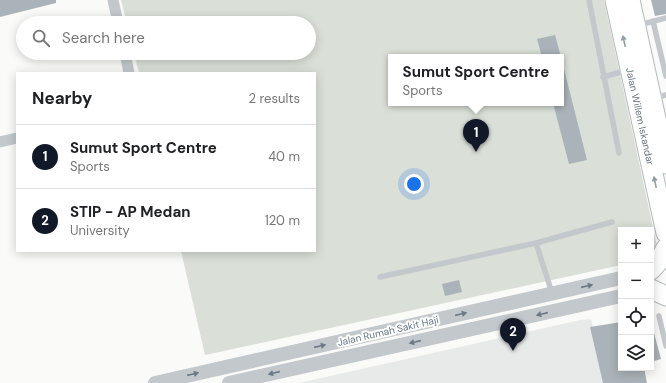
<!DOCTYPE html>
<html lang="en">
<head>
<meta charset="utf-8">
<style>
  :root { --surface:#fff; --page:#f6f6f6; --text:#202124; --muted:#757577; --line:#e0e0e0; --accent:#111827 }
  body { margin:0; font-family:"DM Sans",sans-serif; background:var(--page); color:var(--text) }
  .controls { position:absolute; right:12px; bottom:12px; display:grid; overflow:hidden; border-radius:0px; box-shadow:0 2px 10px #0003 }
  .controls button { width:36px; height:36px; display:grid; place-items:center; padding:0; border:0; border-bottom:1px solid var(--line); background:var(--surface); color:var(--text); font:20px sans-serif }
  .you { position:absolute; left:414px; top:184px; width:14px; height:14px; margin:-10px; border:3px solid #fff; border-radius:50%; background:#1a73e8; box-shadow:0 0 0 6px #1a73e833 }
  .badge { display:grid; place-items:center; width:26px; height:26px; border-radius:50%; background:var(--accent); color:#fff; font-size:13px; font-weight:700 }
  .pin { position:absolute; translate:-50% -33px; filter:drop-shadow(0 1px 2px #0008) }
  .pin::after { content:''; position:absolute; top:21px; width:14px; height:12px; background:inherit; clip-path:polygon(0 0,100% 0,50% 100%) }
  .popup { position:absolute; left:388px; top:54px; width:176px; height:52px; box-sizing:border-box; display:grid; place-content:center; border-radius:0px; background:var(--surface); filter:drop-shadow(0 1px 3px #0005); font-size:13px; white-space:nowrap; color:var(--muted) }
  .popup b { font-size:15px; color:var(--text) }
  .popup::after { content:''; position:absolute; left:50%; top:100%; margin-left:-8px; border:8px solid transparent; border-top-color:var(--surface) }
  .list { margin:0; padding:0; list-style:none }
  h2 { display:flex; justify-content:space-between; align-items:center; height:52px; margin:0; padding:0 16px; font-size:17px }
  h2 small { font-size:13px; font-weight:400; color:var(--muted) }
  .list li { display:grid; grid-template-columns:26px 1fr auto; gap:12px; align-items:center; box-sizing:border-box; height:64px; padding:0 16px; border-top:1px solid var(--line) }
  .list b { display:block; font-size:15px; white-space:nowrap }
  .list p { margin:0; font-size:13px; white-space:nowrap; color:var(--muted) }
  .list em { font-size:13px; font-style:normal; color:var(--muted) }
  .icon { flex:none; width:22px; height:22px; fill:none; stroke:currentColor; stroke-width:2; stroke-linecap:round; stroke-linejoin:round }
  .map { position:relative; flex:none; width:666px; height:383px; overflow:hidden }
  .search { position:absolute; background:var(--surface); box-shadow:0 2px 10px #0003; left:16px; top:16px; width:300px; height:44px; display:flex; align-items:center; gap:10px; box-sizing:border-box; padding:0 14px; border-radius:22px; color:var(--muted); font-size:15px }
  .panel { position:absolute; background:var(--surface); box-shadow:0 2px 10px #0003; left:16px; top:72px; width:300px; height:180px; border-radius:0px }
  .map>svg:first-child { display:block }
</style>
</head>
<body>
<div class="map">
<svg width="666" height="383" viewBox="0 0 666 383">
  <rect width="100%" height="100%" fill="#fafaf8"/>
  <path fill="#e8e9e9" d="M591 319 606 383H299L580 320Z"/>
  <path fill="#dadfd7" fill-rule="evenodd" d="M121 0H604L657 246 651 259V230H621V265L205 355 181 251H315V73H139L134 53H309V23H127ZM391 57H561V103H391Z"/>
  <path fill="#aab3b9" d="M0 0H56V3L0 17Z
    M651 0H666V14L655 16Z
    M555 35 561 57H542L537 39Z
    M564 69 587 160 569 164 553 103H561V70Z
    M459 280 462 292 445 296 442 284Z
    M621 322V368H644L647 383H603L590 327Z
    M651 333H654L661 359 651 362Z"/>
  <g fill="none" stroke-linecap="round" stroke-linejoin="round">
    <defs>
      <g id="trunk">
        <path id="s1" d="M615 0 666 233"/>
        <path d="M630 0 666 164"/>
        <path d="M651 270 659 261 666 248"/>
        <path d="M651 289 666 296"/>
      </g>
    </defs>
    <use href="#trunk" stroke="#b4b9bd" stroke-width="21"/>
    <path stroke="#c3c8cc" stroke-width="5.5" d="M589 0 619 153
      M653 21 666 76
      M639 25 666 18
      M603 77 628 70
      M655 98 666 95
      M536 243 552 293
      M380 277 536 243 612 222
      M659 316 666 346"/>
    <path stroke="#c3c8cc" stroke-width="11" d="M113 0 118 23
      M125 53 129 73
      M0 142 17 138"/>
    <path stroke="#c3c8cc" stroke-width="14" d="M155 383 621 278
      M229 383 621 296"/>
    <use href="#trunk" stroke="#fff" stroke-width="19"/>
  </g>
  <defs><path id="oneway-solid" d="M-6-.8H1V-3.2L6.5 0L1 3.2V.8H-6Z"/></defs>
  <g fill="#939fa8">
    <use href="#oneway-solid" transform="translate(624 41) rotate(-102)"/>
    <use href="#oneway-solid" transform="translate(655 182) rotate(-102)"/>
  </g>
  <g fill="#6a7a87">
    <use href="#oneway-solid" transform="translate(587 286) rotate(-13)"/>
    <use href="#oneway-solid" transform="translate(461 314) rotate(-13)"/>
    <use href="#oneway-solid" transform="translate(542 314) rotate(167)"/>
    <use href="#oneway-solid" transform="translate(415 342) rotate(167)"/>
    <use href="#oneway-solid" transform="translate(320 346) rotate(-13)"/>
    <use href="#oneway-solid" transform="translate(274 373) rotate(167)"/>
    <use href="#oneway-solid" transform="translate(193 374) rotate(-13)"/>
  </g>
  <g text-anchor="middle" dominant-baseline="central" stroke-width="4" stroke-linejoin="round" paint-order="stroke">
    <g font-size="10" fill="#657683" stroke="#fff">
      <text stroke="none"><textPath href="#s1" startOffset="119">Jalan Willem Iskandar</textPath></text>
      <text transform="translate(388 331) rotate(-13)">Jalan Rumah Sakit Haji</text>
    </g>
  </g>
</svg>
<div class="controls">
<button>+</button>
<button>−</button>
<button><svg class="icon" aria-label="locate" viewBox="0 0 24 24"><circle cx="12" cy="12" r="6"/><path d="M12 2v4M12 18v4M2 12h4M18 12h4"/></svg></button>
<button><svg class="icon" aria-label="layers" viewBox="0 0 24 24"><path d="M12 4l9 5-9 5-9-5zM3 14l9 5 9-5"/></svg></button>
</div>
<div class="you"></div>
<div class="pin badge" style="left:476px;top:152px">1</div>
<div class="popup"><b>Sumut Sport Centre</b>Sports</div>
<div class="pin badge" style="left:513px;top:351px">2</div>
<div class="search"><svg class="icon" aria-label="search" viewBox="0 0 24 24"><circle cx="10" cy="10" r="6"/><path d="M15 15l6 6"/></svg>Search here</div>
<section class="panel">
<h2>Nearby<small>2 results</small></h2>
<ul class="list">
<li><span class="badge">1</span><div><b>Sumut Sport Centre</b><p>Sports</p></div><em>40 m</em></li>
<li><span class="badge">2</span><div><b>STIP - AP Medan</b><p>University</p></div><em>120 m</em></li>
</ul>
</section>
</div>
</body>
</html>
